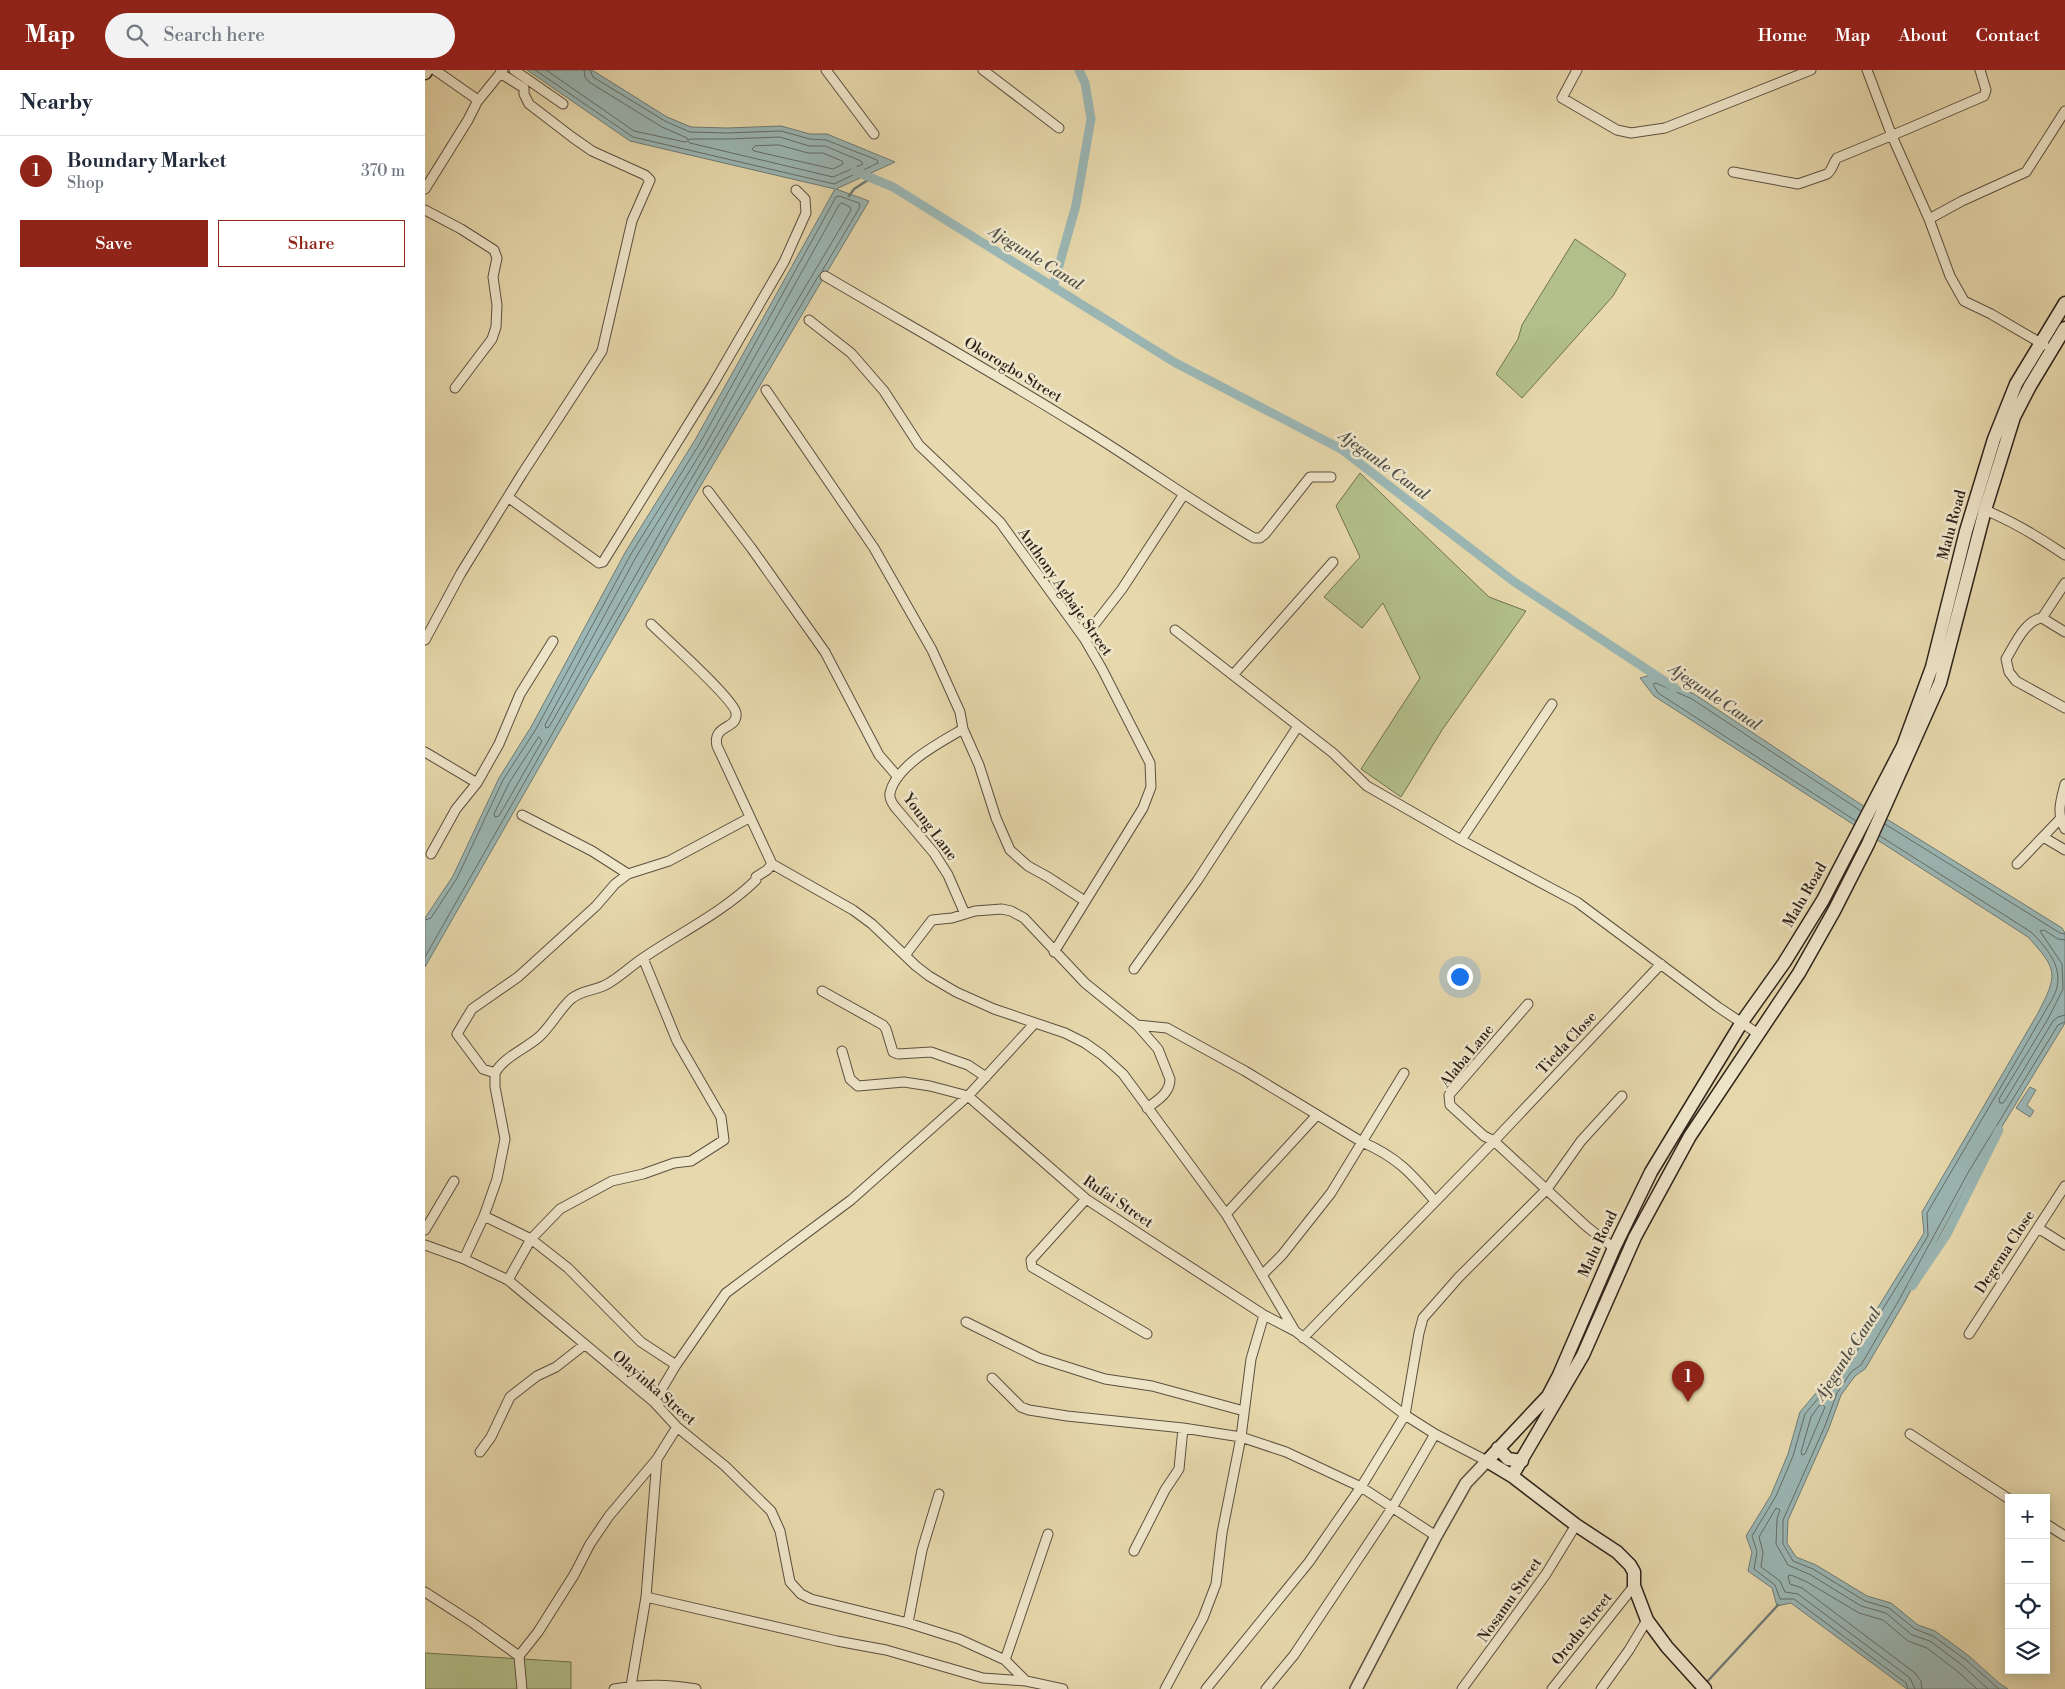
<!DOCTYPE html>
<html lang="en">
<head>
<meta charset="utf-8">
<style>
  :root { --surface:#fff; --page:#f2f2f3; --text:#1f2937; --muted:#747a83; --line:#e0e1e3; --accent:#8f2418 }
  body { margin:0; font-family:"Libre Bodoni",serif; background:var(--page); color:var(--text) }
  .controls { position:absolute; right:15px; bottom:15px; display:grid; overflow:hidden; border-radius:0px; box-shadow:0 2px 12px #0003 }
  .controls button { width:45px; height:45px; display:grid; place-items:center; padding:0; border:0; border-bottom:1px solid var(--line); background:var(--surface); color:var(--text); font:25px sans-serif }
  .you { position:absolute; left:1034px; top:906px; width:18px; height:18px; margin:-12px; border:4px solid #fff; border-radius:50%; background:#1a73e8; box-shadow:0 0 0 8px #1a73e833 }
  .badge { display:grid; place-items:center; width:32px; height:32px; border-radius:50%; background:var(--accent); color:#fff; font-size:16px; font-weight:700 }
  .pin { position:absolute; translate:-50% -41px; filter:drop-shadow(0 1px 2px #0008) }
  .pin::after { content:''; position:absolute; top:26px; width:18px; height:15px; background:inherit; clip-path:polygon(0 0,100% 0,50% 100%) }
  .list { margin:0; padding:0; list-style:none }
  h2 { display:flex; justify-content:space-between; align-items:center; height:65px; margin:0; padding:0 20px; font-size:21px }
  h2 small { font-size:16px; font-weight:400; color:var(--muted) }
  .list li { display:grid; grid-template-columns:32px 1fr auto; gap:15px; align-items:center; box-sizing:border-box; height:70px; padding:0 20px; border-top:1px solid var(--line) }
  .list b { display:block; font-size:19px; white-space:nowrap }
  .list p { margin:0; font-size:16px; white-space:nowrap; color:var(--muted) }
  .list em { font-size:16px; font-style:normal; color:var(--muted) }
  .actions { display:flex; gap:10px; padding:15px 20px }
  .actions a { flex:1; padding:11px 0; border:1px solid var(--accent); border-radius:0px; text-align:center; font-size:18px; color:var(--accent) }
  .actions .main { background:var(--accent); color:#fff }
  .icon { flex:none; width:28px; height:28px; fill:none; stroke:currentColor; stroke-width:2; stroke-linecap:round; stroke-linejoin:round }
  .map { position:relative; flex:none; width:1640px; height:1619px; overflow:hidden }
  header { display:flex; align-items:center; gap:30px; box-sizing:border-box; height:70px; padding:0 25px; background:var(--accent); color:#fff }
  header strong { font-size:24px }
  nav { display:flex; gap:28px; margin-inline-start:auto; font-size:18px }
  .search { width:350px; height:45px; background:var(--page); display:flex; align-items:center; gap:12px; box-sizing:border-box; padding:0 18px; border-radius:28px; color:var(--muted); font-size:19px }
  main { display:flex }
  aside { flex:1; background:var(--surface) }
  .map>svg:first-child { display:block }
</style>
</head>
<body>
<header>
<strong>Map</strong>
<div class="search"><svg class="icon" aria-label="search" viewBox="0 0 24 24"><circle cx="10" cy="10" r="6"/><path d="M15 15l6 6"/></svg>Search here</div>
<nav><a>Home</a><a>Map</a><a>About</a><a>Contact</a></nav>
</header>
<main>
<aside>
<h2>Nearby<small></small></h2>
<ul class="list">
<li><span class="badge">1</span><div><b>Boundary Market</b><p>Shop</p></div><em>370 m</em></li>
</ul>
<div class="actions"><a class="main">Save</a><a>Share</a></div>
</aside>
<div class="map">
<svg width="1640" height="1619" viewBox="0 0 1640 1619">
  <rect width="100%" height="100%" fill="#e7d9ad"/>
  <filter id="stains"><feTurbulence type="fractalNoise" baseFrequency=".004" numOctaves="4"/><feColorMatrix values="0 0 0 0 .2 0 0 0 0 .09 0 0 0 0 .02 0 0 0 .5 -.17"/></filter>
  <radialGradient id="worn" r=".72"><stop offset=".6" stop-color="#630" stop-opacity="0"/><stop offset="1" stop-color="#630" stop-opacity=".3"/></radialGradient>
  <path fill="#b3c08b" stroke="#707253" d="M1150 169 1201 204 1188 226 1097 328 1071 304 1093 269 1097 255Z
    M935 403 1064 527 1101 541 1017 660 976 727 936 699 995 608 958 533 937 558 899 527 935 487 911 436Z
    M0 1583 146 1592V1619H0Z"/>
  <path fill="#9bb7b5" stroke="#6f7c77" d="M102 0H167L242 47 266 57 302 58 356 56 385 64H402L470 92 411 119 444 131 259 444 0 897V848L28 806 74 708 106 657 201 481 270 370 410 119 205 71Z
    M1226 605 1269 624 1440 737 1465 751 1637 858 1640 863V953L1548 1104 1479 1233 1440 1299 1430 1306 1416 1325 1404 1358 1363 1450 1362 1473 1371 1487 1391 1495 1442 1526 1466 1533 1493 1555 1510 1561 1544 1586 1574 1613 1583 1619H1482L1366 1533 1352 1536 1347 1518 1323 1501 1327 1482 1321 1466 1346 1425 1363 1384 1375 1342 1391 1323 1410 1307 1499 1163 1497 1142 1613 943C1633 904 1633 900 1603 867L1229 626 1215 608Z
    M1605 1017 1611 1020 1602 1035 1609 1041 1605 1047 1591 1038Z"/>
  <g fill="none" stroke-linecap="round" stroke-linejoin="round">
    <path stroke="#646d68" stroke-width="1" d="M110 0 208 67 409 114 453 93 452 90 401 70 385 69 356 61 302 63 265 62 240 51 168 7 165 0
      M121 0 209 61 260 72 263 71 265 73 408 107 438 94 436 91 400 76H384L355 67 302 69H266L263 70 262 68 237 57 164 12 160 7 159 0
      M354 75 383 83H398L417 91 418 94 408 99 329 81 327 79 330 76Z
      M417 133 425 137 426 140 249 438 124 657 121 658 120 655 211 487 280 376 414 135Z
      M114 667 117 671 74 746 70 747 69 744 84 713Z
      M1431 751 1233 623 1228 614 1231 613 1267 629 1436 741
      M1460 754 1635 863 1640 864
      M1455 766 1606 862C1621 877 1637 895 1632 917 1630 927 1622 937 1618 945L1502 1143 1503 1166 1414 1310 1395 1326 1380 1344 1368 1386 1351 1426 1327 1466 1332 1482 1329 1499 1350 1515 1355 1529H1369L1481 1613 1483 1619
      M0 850 6 848 32 808 78 710 111 659 206 484 275 373 411 127 414 126 434 133 435 137 397 201
      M1640 870 1633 869 1619 860 1615 861 1637 894 1638 919 1623 949 1574 1029 1575 1033H1578L1581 1029 1628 951 1633 947 1640 945
      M0 887 254 441 394 205
      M1395 1335H1398L1400 1337 1380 1384 1377 1385 1376 1382 1386 1347Z
      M1490 1619 1485 1608 1373 1524 1360 1522 1355 1511 1336 1497 1338 1482 1334 1467 1351 1438 1355 1440 1352 1449 1351 1474 1363 1495 1386 1505 1436 1536 1461 1543 1487 1565 1505 1571 1537 1595 1563 1619
      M1497 1619 1496 1611 1490 1603 1377 1518 1365 1514 1363 1506 1366 1505 1382 1512 1434 1543 1458 1550 1483 1571 1502 1578 1532 1601 1552 1619
      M1574 1619 1541 1590 1508 1566 1490 1559 1464 1538 1440 1531 1388 1499 1368 1491 1358 1474V1450L1400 1356 1412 1323 1426 1302 1436 1295 1474 1230 1544 1101 1633 955 1640 952"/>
    <path stroke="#6f7c77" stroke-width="2.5" d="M424 126 429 119 446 108
      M1280 1614 1353 1535"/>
    <path stroke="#9bb7b5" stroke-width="9" d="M430 101 468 117 749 292 916 379 1088 511 1250 618
      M628 217 651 135 666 49 660 13 654 0
      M1487 1216 1522 1164 1574 1060"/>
    <defs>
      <path id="minor" d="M89 0 138 34
        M401 0 449 64
        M558 0 634 58
        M1152 0 1137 28 1192 60 1206 63 1240 58 1386 0
        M1442 0 1467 66 1504 149 1525 206 1539 231 1566 244 1619 275
        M52 32 78 0
        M1308 102 1373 114 1402 104C1407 101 1408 93 1412 88L1480 60 1559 26 1561 20 1555 0
        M0 119 43 50 52 32 50 28 10 0
        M0 140 36 159 69 180 72 188 68 207 72 235 71 257 67 269 30 318
        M1504 149 1537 131 1601 102 1640 41
        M400 206C485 256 571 304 654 356 713 392 769 433 829 468H835L840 464 885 407H906
        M384 250 426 283 459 321 494 375 575 452 659 568 677 599 725 693 726 717 718 738 629 882
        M341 320 449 478 507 580 535 642 538 659 554 695 571 748 585 780 603 796 623 807 660 831
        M283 421 327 479 400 582 454 685 473 707
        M84 428 174 493 178 492 287 316 359 192 381 143 380 129 371 120
        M1560 440C1589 452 1614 467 1640 485
        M1640 513 1617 548 1640 562
        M1617 548C1600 550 1589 576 1581 589L1584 602 1591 611 1640 638
        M226 554C240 568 309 629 311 643 313 660 287 654 292 676L347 794 428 840 447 854 491 896 504 906 531 922 569 939 640 963 660 973 677 985 698 1004 801 1144 870 1261
        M750 560 908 683 942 716 1036 770 1152 832 1293 937 1332 963
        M659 568 697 519 759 424
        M0 570 36 503 97 404 177 281 207 151 225 110 220 105 167 81 147 67 104 34 99 24V18L75 3
        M808 605 908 492
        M538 659C516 672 471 695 465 723 464 728 467 733 470 737L509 783 523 805 540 844
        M0 682 52 713
        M1640 714C1636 730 1631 743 1640 759
        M97 745 167 781 203 804 244 791 324 748
        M1618 767 1640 780
        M1036 770 1127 634
        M6 784 31 739 52 713 74 674 95 624 128 571
        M1592 794 1635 749
        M481 884 507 850 527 848 550 841 577 839 586 841 599 848 660 913 712 955 733 979 745 1009C745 1023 733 1030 722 1038
        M709 899 772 811 873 656
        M397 921 458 955 461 959 468 982 473 984 506 982 543 995 561 1007
        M1103 934 1024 1025 1025 1035 1059 1066 1069 1071 1161 1156 1189 1178
        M712 955 742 958 820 1001 937 1072C972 1087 986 1103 1010 1131
        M417 981 425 1009 433 1016 479 1012 505 1016 543 1026 661 1129 839 1245 870 1261 980 1345 1010 1364 1062 1391
        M70 1003C79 987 100 979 114 967 126 956 134 940 146 929 158 919 172 921 184 913 196 906 206 896 218 888 256 862 297 843 331 810V807L342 800 347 794
        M661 1129 606 1190 607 1197 722 1264
        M801 1144 892 1045
        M59 1146 106 1169 143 1198 216 1272 251 1295
        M1613 1158 1640 1175
        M0 1160 29 1111
        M0 1175 39 1189 83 1210 229 1332 252 1357 300 1396 346 1441 355 1461 365 1512 376 1524 386 1529 483 1553 534 1569 580 1590 601 1611 638 1619
        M39 1189 59 1146 72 1109 80 1069 70 1017V1003L58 999 32 964 47 939 93 907 171 836 190 814 203 804
        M837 1205 857 1185 906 1123 979 1003
        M83 1210 106 1169 135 1139 187 1111 218 1104 249 1093 266 1091 299 1070 296 1047 252 971 218 888
        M541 1252 614 1288 680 1309 727 1316 819 1341
        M1544 1264 1640 1116
        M878 1268 1069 1071 1236 894
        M567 1308 596 1337 604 1340 642 1346 758 1358 816 1367 861 1382 936 1417 1011 1466
        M229 1332 251 1295 301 1223 426 1130 543 1026 610 953
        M1485 1364 1584 1429
        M55 1382 66 1367 85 1327 112 1306 131 1297 159 1275
        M1621 1454 1640 1466
        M709 1481 740 1420 754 1399 758 1358
        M0 1522 48 1553 94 1586
        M221 1527 412 1571 461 1580 558 1608 601 1611
        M483 1553 497 1480 514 1424
        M580 1590 623 1464
        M206 1616 221 1527 232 1389 252 1357
        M97 1619 94 1586 113 1562 149 1505 165 1474 184 1446 232 1389
        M189 1619C217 1614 244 1614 271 1619
        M740 1619 778 1548 791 1514 797 1463 816 1367 826 1289 839 1245
        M781 1619 884 1492 936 1417 980 1345 994 1263 998 1248 1034 1207 1122 1119 1156 1071 1197 1026
        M841 1619 869 1585 967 1438 1010 1364
        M1037 1619 1121 1504 1151 1455
        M1127 1619 1209 1516
        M1176 1619 1204 1580 1222 1550"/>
      <path id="tertiary" d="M931 1619 1011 1466 1041 1413 1062 1391"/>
      <path id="secondary" d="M0 3 2 0
        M1073 1378 1083 1389 1097 1391
        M1087 1406 1158 1285 1210 1167 1265 1066 1374 903 1409 841 1443 774 1515 613 1560 440 1589 347 1605 316 1640 258
        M1280 1619 1242 1577 1222 1550 1209 1516V1502L1205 1495 1192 1482 1151 1455 1087 1406 1062 1391 1123 1326 1134 1305 1189 1178 1226 1102 1317 952 1359 893 1398 830 1478 676 1507 597 1541 461 1569 369 1591 314 1640 233"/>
    </defs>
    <use href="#minor" stroke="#5c5040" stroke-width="11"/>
    <use href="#tertiary" stroke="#5c5040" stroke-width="14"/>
    <use href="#secondary" stroke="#2e231b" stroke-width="15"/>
    <use href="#minor" stroke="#efe6ca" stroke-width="9"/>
    <use href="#tertiary" stroke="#efe6ca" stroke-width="11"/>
    <use href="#secondary" stroke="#efe6ca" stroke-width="12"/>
  </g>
  <g text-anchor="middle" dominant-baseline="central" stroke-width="5" stroke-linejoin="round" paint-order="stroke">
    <g font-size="15" fill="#2e231b" stroke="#efe6ca">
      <text transform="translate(588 300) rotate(31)">Okorogbo Street</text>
      <text transform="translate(1527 455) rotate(-75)">Malu Road</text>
      <text transform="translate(640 522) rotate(55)">Anthony Agbaje Street</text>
      <text transform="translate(505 757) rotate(53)">Young Lane</text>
      <text transform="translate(1380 825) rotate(-60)">Malu Road</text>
      <text transform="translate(1142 973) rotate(-47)">Tieda Close</text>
      <text transform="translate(1042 986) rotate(-51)">Alaba Lane</text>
      <text transform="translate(693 1132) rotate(34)">Rufai Street</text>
      <text transform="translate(1173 1174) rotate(-65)">Malu Road</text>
      <text transform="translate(1580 1182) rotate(-57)">Degema Close</text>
      <text transform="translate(229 1318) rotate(41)">Olayinka Street</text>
      <text transform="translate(1085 1530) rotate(-55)">Nosamu Street</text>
      <text transform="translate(1157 1559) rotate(-52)">Orodu Street</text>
    </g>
    <g font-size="16" font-style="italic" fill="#4f4f49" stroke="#efe6ca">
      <text transform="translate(611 188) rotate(32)">Ajegunle Canal</text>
      <text transform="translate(959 395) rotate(36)">Ajegunle Canal</text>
      <text transform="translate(1290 627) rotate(34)">Ajegunle Canal</text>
      <text transform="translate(1423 1284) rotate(-57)">Ajegunle Canal</text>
    </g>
  </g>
  <rect width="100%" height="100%" filter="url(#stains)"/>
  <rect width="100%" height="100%" fill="url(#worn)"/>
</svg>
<div class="controls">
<button>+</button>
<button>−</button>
<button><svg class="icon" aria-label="locate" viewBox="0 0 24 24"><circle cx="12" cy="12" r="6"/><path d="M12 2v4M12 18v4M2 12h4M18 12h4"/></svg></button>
<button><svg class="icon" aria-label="layers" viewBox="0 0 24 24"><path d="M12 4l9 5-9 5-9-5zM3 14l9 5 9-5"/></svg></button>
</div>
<div class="you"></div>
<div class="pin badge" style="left:1263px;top:1332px">1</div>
</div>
</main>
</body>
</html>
